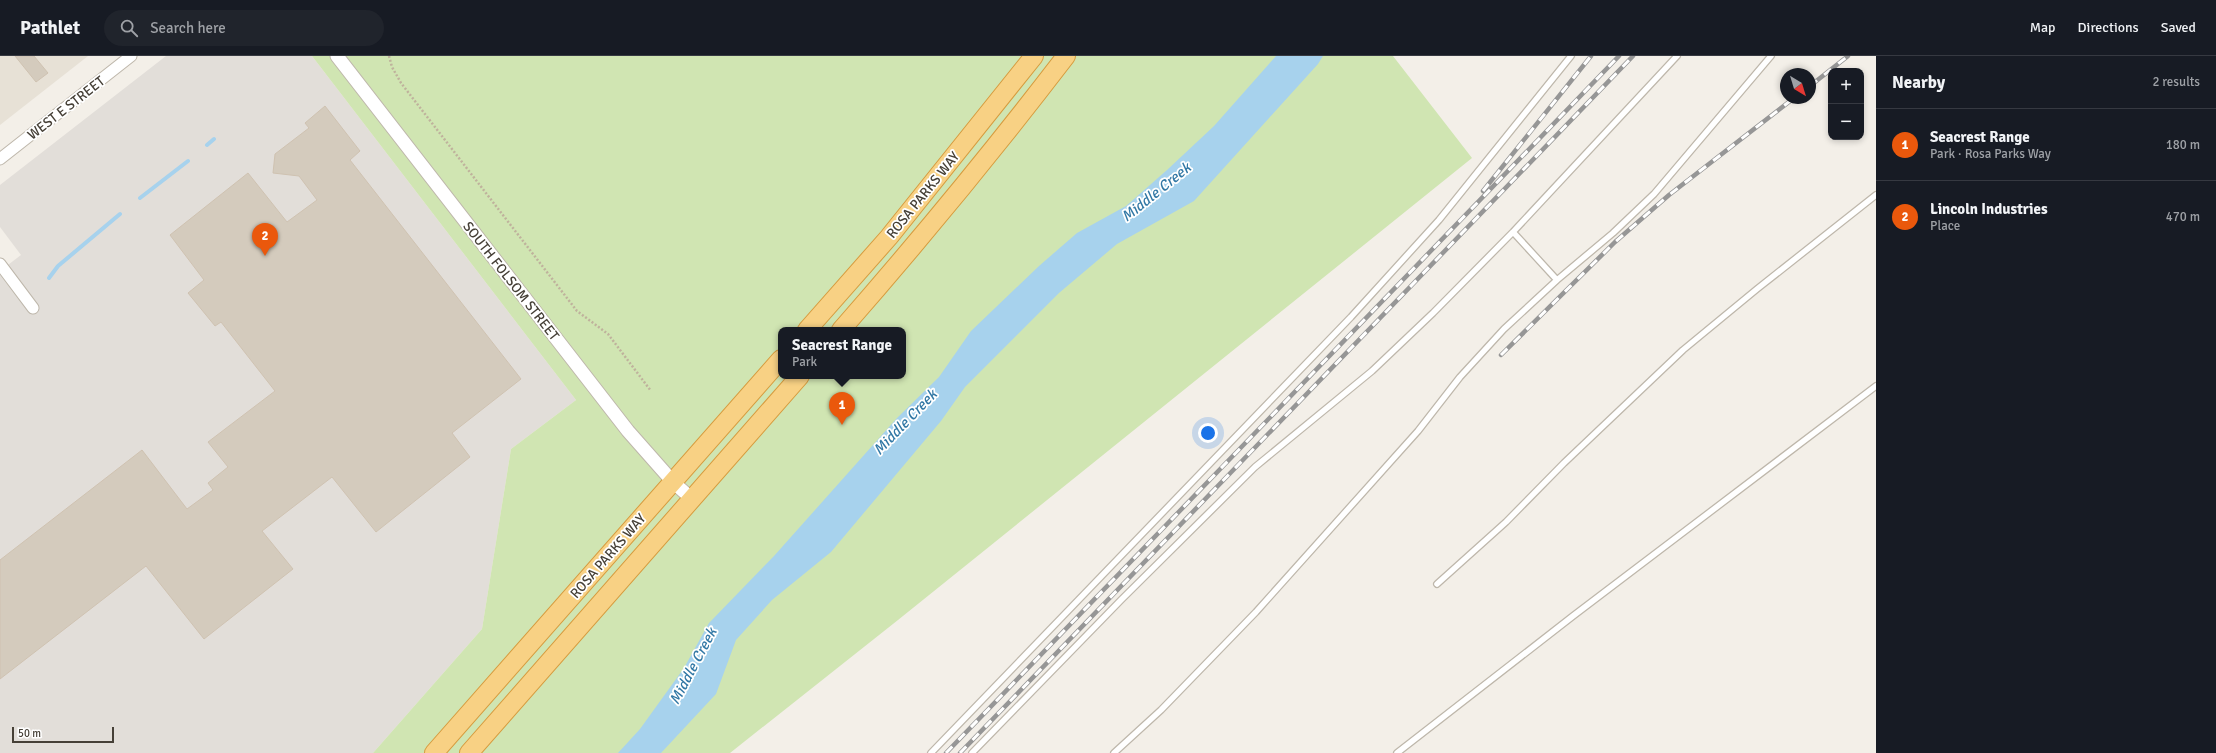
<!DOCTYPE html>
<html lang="en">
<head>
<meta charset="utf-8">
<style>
  :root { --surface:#171b24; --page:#20242c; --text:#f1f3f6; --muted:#9ea1a6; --line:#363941; --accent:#ea580c }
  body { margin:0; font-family:Signika,sans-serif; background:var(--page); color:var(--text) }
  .controls { position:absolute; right:12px; top:12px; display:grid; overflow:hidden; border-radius:8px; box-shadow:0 2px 6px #0003 }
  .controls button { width:36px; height:36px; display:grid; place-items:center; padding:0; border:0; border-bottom:1px solid var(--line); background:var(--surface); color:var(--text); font:20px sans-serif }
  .compass { position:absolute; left:1780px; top:12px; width:36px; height:36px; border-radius:50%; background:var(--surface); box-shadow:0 2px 6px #0003; rotate:142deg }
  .scale { position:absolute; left:12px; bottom:10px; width:102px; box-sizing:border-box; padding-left:4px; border:2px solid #464037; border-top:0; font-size:11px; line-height:14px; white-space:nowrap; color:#464037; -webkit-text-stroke:3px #fff; paint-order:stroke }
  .you { position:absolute; left:1208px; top:377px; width:14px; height:14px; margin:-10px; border:3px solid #fff; border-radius:50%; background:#1a73e8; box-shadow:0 0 0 6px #1a73e833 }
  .badge { display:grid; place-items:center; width:26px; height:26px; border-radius:50%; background:var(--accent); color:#fff; font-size:13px; font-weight:700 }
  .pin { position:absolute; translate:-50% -33px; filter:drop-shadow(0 1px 2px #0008) }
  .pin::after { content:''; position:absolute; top:21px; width:14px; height:12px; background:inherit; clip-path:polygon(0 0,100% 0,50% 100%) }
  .popup { position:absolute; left:778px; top:271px; width:128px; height:52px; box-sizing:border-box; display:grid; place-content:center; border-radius:8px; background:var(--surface); filter:drop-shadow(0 1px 3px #0005); font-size:13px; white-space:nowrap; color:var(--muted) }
  .popup b { font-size:15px; color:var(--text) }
  .popup::after { content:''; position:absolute; left:50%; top:100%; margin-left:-8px; border:8px solid transparent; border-top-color:var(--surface) }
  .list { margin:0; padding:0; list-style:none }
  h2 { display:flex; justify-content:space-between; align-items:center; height:52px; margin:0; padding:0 16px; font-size:17px }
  h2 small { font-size:13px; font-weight:400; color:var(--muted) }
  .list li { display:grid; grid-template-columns:26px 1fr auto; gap:12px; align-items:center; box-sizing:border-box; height:72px; padding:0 16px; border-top:1px solid var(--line) }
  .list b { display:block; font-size:15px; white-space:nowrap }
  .list p { margin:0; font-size:13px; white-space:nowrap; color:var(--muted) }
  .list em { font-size:13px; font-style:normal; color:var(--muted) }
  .icon { flex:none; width:22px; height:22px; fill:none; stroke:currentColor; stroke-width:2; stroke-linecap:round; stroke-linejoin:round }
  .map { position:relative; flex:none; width:1876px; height:697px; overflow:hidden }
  header { display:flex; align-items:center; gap:24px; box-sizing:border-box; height:56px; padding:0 20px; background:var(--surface); border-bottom:1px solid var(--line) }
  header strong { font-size:19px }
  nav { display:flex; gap:22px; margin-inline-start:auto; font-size:14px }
  .search { width:280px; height:36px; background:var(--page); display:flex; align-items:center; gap:10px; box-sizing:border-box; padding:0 14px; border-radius:22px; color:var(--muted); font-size:15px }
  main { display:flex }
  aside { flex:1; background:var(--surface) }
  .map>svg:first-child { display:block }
</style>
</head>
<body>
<header>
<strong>Pathlet</strong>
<div class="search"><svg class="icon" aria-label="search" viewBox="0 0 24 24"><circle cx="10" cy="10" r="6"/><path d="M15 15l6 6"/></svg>Search here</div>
<nav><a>Map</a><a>Directions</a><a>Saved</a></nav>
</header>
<main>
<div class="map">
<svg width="1876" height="697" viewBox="0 0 1876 697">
  <rect width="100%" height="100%" fill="#f3efe8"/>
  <path fill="#e7e1d6" d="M0 0H88L0 69Z"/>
  <path fill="#e2ded9" d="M166 0H312L576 344 511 393 482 573 373 697H0V215L21 199 0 171V129Z"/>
  <path fill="#d0e5b2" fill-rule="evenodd" d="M312 0H1393L1472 102 898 564 730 697H373L482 573 511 393 576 344ZM781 274H903V320H781Z"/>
  <path fill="#a7d2ed" d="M1276 0H1323L1318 8 1194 145 1117 188 1059 237 965 331 941 365 831 496 772 544 736 584 716 638 661 697H618L640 673 684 612 709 567 774 500 897 362 939 321 971 275 1039 210 1077 177 1126 150 1167 114 1214 70Z"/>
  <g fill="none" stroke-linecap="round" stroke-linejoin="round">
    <path stroke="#a7d2ed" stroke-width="4" d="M207 89 214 83
      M140 142 188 105
      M49 222 58 210 120 158"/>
  </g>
  <path fill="#d4cbbd" stroke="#cfc2b1" d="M15 0H34L48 17 36 26Z
    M325 50 360 95 350 104 521 323 452 377 470 401 376 476 332 421 262 475 293 513 204 583 146 510 0 623V504L142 394 187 453 213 434 208 427 228 411 208 386 275 335 221 266 215 270 188 237 204 224 170 179 248 117 287 166 317 144 299 120 273 117 275 98 309 72 305 67Z"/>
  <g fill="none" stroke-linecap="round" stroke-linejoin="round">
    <defs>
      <path id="service" d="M1513 176 1557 224
        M1437 528 1506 466 1564 407 1683 294 1757 233 1876 139
        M931 697 1351 261 1439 164 1571 0
        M972 697 1121 544 1255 411 1372 315 1433 257 1513 176 1677 0
        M1114 697 1161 654 1256 556 1418 375 1460 321 1504 273 1557 224 1613 177 1654 138 1771 0
        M1397 697 1573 560 1876 330"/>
      <path id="minor" d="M0 103 131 0
        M0 208 33 252"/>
      <path id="tertiary" d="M337 0 628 375 673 426 692 443"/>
      <path id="trunk" d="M807 274 889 181 1034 0
        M841 274C919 185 994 94 1066 0
        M434 697 781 303
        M469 697 800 320"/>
    </defs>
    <use href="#service" stroke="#beb7ab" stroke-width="8"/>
    <use href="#minor" stroke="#beb7ab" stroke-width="13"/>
    <use href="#tertiary" stroke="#beb7ab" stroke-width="15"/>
    <use href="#trunk" stroke="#d69b3e" stroke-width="20"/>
    <path stroke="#bfb29c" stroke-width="2.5" stroke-dasharray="2 2" stroke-linecap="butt" d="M389 0 392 11 401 27 577 255 608 278 651 335"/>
    <use href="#service" stroke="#fff" stroke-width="5.5"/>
    <use href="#minor" stroke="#fff" stroke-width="11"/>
    <use href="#tertiary" stroke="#fff" stroke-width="13"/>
    <use href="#trunk" stroke="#f8d184" stroke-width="18"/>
    <defs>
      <path id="rail" d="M1810 30 1848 0
        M1483 135 1591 0
        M1501 299 1615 186 1669 139 1794 42
        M946 697 1619 0
        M960 697 1633 0"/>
    </defs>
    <use href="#rail" stroke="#969696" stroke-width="4.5"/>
    <use href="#rail" stroke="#fff" stroke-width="3" stroke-dasharray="9" stroke-linecap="butt"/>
  </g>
  <g text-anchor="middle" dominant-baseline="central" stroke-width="3.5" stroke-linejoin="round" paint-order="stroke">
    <g font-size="14" fill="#464037" stroke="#fff">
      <text transform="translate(66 52) rotate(-38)">WEST E STREET</text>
      <text transform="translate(923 139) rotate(-51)">ROSA PARKS WAY</text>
      <text transform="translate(511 225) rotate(52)">SOUTH FOLSOM STREET</text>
      <text transform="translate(608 500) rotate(-49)">ROSA PARKS WAY</text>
    </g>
    <g font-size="15" font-style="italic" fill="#3278a5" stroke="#fff">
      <text transform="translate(1156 136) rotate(-39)">Middle Creek</text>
      <text transform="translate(905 366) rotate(-46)">Middle Creek</text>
      <text transform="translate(693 610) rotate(-62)">Middle Creek</text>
    </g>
  </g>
</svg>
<div class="controls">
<button>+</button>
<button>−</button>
</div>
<svg class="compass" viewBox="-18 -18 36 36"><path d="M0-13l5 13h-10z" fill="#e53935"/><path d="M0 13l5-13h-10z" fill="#9ea1a6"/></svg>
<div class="scale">50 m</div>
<div class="you"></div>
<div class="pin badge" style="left:842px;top:369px">1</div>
<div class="popup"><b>Seacrest Range</b>Park</div>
<div class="pin badge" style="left:265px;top:200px">2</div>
</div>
<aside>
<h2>Nearby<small>2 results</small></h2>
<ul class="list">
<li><span class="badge">1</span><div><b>Seacrest Range</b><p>Park · Rosa Parks Way</p></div><em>180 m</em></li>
<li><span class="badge">2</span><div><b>Lincoln Industries</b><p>Place</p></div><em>470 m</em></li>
</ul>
</aside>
</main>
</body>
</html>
